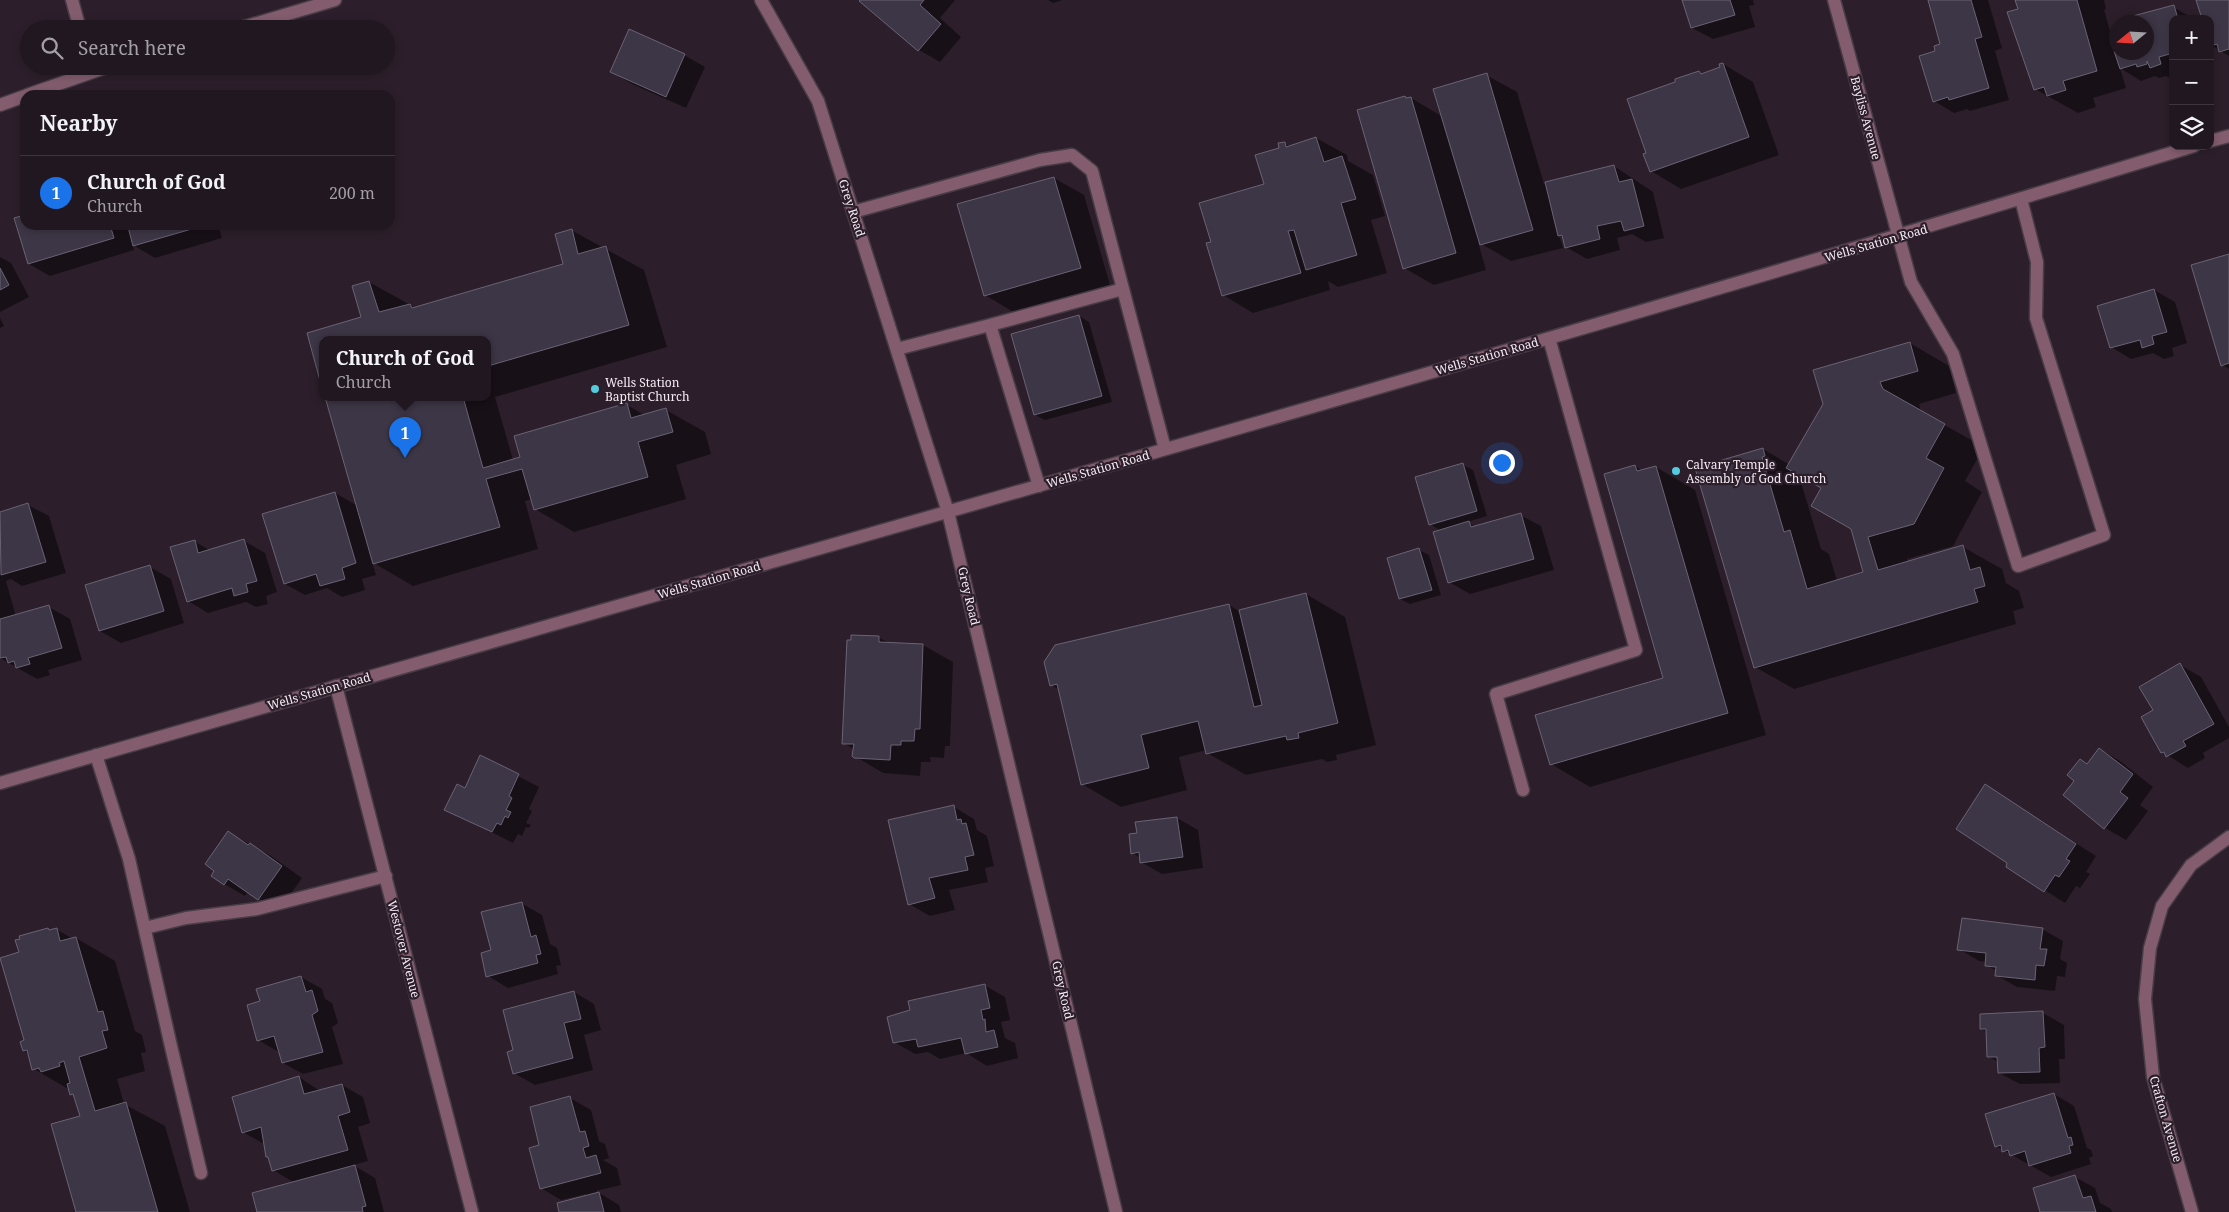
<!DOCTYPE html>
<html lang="en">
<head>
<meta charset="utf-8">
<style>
  :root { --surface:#211720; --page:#292029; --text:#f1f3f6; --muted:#a29fa5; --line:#3e363e; --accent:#1a73e8 }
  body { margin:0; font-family:"Noto Serif",serif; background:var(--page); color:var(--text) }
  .controls { position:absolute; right:15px; top:15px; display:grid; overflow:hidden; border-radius:10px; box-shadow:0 2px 8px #0003 }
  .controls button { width:45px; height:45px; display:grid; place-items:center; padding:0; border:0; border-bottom:1px solid var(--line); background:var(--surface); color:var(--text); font:25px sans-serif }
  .compass { position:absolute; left:2109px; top:15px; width:45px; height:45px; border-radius:50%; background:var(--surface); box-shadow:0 2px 8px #0003; rotate:252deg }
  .you { position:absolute; left:1501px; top:462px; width:18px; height:18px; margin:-12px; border:4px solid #fff; border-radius:50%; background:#1a73e8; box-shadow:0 0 0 8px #1a73e833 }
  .badge { display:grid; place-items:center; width:32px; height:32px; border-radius:50%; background:var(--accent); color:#fff; font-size:16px; font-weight:700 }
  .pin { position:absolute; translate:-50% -41px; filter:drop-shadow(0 1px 2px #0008) }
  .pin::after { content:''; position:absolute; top:26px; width:18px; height:15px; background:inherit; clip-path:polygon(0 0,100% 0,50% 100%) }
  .popup { position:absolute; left:319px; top:336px; width:172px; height:65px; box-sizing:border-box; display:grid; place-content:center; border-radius:10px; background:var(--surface); filter:drop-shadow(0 1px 4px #0005); font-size:16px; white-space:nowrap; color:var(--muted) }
  .popup b { font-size:19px; color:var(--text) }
  .popup::after { content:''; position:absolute; left:50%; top:100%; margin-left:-10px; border:10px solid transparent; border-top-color:var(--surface) }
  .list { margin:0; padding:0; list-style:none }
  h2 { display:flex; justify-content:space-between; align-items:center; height:65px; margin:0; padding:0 20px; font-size:21px }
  h2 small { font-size:16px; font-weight:400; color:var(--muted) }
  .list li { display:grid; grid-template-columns:32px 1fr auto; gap:15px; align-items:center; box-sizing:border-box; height:75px; padding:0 20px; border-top:1px solid var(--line) }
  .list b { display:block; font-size:19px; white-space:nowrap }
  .list p { margin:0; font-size:16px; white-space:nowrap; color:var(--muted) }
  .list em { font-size:16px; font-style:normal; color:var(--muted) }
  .icon { flex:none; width:28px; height:28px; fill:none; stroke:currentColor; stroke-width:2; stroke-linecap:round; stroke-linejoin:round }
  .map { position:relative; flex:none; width:2229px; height:1212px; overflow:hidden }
  .search { position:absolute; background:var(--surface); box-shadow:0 2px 8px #0003; left:20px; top:20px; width:375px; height:55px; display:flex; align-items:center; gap:12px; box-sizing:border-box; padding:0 18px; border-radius:28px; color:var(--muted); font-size:19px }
  .panel { position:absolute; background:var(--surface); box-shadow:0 2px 8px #0003; left:20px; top:90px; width:375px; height:140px; border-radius:15px }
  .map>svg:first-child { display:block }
</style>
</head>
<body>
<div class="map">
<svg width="2229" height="1212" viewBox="0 0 2229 1212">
  <rect width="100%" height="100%" fill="#2c1f2b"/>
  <path fill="#0007" fill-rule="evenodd" d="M862 0H955L940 18 961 37 940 62 919 50Z
    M1048 0H1063L1053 3Z
    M1684 0H1753L1754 5 1749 6 1755 27 1713 39 1692 28Z
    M1929 0H1988L2002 48 1995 51 2009 100 1970 111 1967 109 1954 113 1934 101 1937 52 1942 44Z
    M2016 0H2104L2106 9 2104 10 2116 52H2146V22H2123L2141 14 2173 7 2194 19H2173V79L2166 76 2159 78 2155 76 2141 81 2120 68 2126 88 2093 98 2096 107 2078 113 2035 89Z
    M2197 0H2229V56L2211 45 2210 19Z
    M684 55 705 67 686 108 632 84 612 72Z
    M1723 64 1753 82 1779 155 1681 189 1651 171 1648 154 1699 72 1702 74 1722 68Z
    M1486 75 1517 92 1544 184 1614 166 1653 192 1664 238 1646 242 1632 234 1617 238 1620 250 1587 259 1566 247 1564 238 1559 235 1563 248 1511 261 1478 242 1486 270 1434 285 1404 268 1408 99 1411 98 1443 117Z
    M1316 138 1347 155 1348 161 1373 175 1385 216 1371 220 1387 273 1338 287 1328 281 1330 290 1253 313 1223 295 1212 243 1265 185 1284 143 1291 147Z
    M1054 178 1084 195 1110 285 1015 313 985 295Z
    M25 216V225H127V228L133 225H218L222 238 155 258 133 245 134 250 50 276 29 264 16 219Z
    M571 230 644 270 667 347 495 397 513 460 627 405 646 416 666 410 705 432 711 454 676 465 686 499 574 532 535 509 532 499 525 501 538 549 413 586 372 562 376 575 362 579 365 590 342 597 327 588 305 595 285 584 335 493 358 506 326 397H488V339H322V384L308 334 362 318 369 282 416 308 565 265Z
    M2229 255V369L2222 365Z
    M0 257 11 263 29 297 0 312Z
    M2154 290 2175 302 2187 343 2172 348 2174 356 2164 359 2153 353 2131 359 2111 347Z
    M1079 316 1089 322 1112 402 1045 420 1035 415Z
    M0 318 4 326 0 328Z
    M1910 343 1949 366 1956 393 1919 404 1921 412 1984 447 1965 481 1982 492 1953 546 1907 559 1908 562 1963 547 2002 569 2006 583 2019 591 2024 608 2013 611 2016 624 1794 689 1755 667 1696 469 1763 449 1790 465ZM1805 478 1823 488 1852 528 1865 573 1837 581 1829 554 1821 549 1800 479Z
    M1463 465 1473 470 1487 516 1467 522 1476 527 1520 515 1541 526 1554 570 1470 594 1449 582 1441 531 1430 524Z
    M1635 466 1643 471 1656 467 1695 490 1766 735 1590 787 1551 764 1664 678Z
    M28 505 49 516 66 573 22 586 11 579 6 581 16 617 49 607 70 619 82 660 48 670 50 675 37 679 0 658V513Z
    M194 541 211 551 244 541 265 553 277 592 266 596 268 604 256 607 246 602 208 613 188 601Z
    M1419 550 1429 555 1441 595 1410 604 1400 599Z
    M150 567 171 579 184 623 121 643 100 631Z
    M1306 594 1345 617 1376 745 1336 755 1337 760 1327 762 1322 759 1246 775 1207 753V750L1179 757 1187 790 1121 807 1082 784 1060 690 1051 685 1229 605 1239 611Z
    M878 637 889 643 923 645 953 662 950 746H945L944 758 930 757 931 762H921L920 776 883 773 853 755 854 749 843 743Z
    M2180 665 2201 677 2229 727V738L2203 753 2205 758 2188 768 2162 752 2154 711Z
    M2100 749 2120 761 2153 787 2140 805 2148 811 2126 840 2105 828 2065 795Z
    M481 757 539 787 529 809 532 811 526 823 531 825 529 828 526 827 522 836 518 834 513 843 446 809 466 789Z
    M1986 786 2096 856 2086 872 2090 874 2080 888 2076 886 2065 903 2007 866 2009 863Z
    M954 807 974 819 977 830 987 836 994 866 985 868 988 882 949 890 955 910 930 916 909 904Z
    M1177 818 1198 830 1203 868 1162 874 1141 862V858L1132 853 1138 834Z
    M229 833 271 856 302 878 279 911 248 892 245 896 224 884Z
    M521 903 542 915 550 944 557 948 561 965 556 966 558 974 508 988 488 976 493 951Z
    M48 929 51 931 56 929 73 939 76 938 115 961 135 1031 142 1035 146 1052 141 1053 145 1071 117 1079 124 1104 165 1126 190 1212H78L81 1116 75 1096 70 1090 34 1069 28 1053 24 1051 26 1041 20 953Z
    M2042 929 2063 941 2060 959 2067 963 2065 977 2057 976 2055 991 2017 987 1996 975 1997 971 1986 965 1987 962 1979 961 1959 949Z
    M301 977 322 989 325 999 332 1003 338 1023 332 1027 343 1064 303 1074 283 1063 279 1052 258 1040 261 1002Z
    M984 985 1005 997 1010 1020 1001 1022 1005 1038 1015 1043 1018 1058 987 1066 966 1053 940 1059 928 1052 915 1054 894 1042Z
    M574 992 594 1004 601 1030 584 1035 593 1070 535 1085 514 1073 515 1051Z
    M2043 1013 2064 1025 2065 1059H2059L2060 1083 2020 1084 1999 1073V1063L1988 1056 1987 1032 1981 1029Z
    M299 1077 320 1091 342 1085 363 1097 370 1123 358 1127 368 1161 353 1165 375 1178 384 1212H259L295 1183 273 1170 264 1144 243 1132Z
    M2054 1094 2074 1106 2087 1148 2091 1150 2093 1156 2089 1158 2091 1164 2051 1177 1996 1146Z
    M570 1098 591 1110 599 1141 605 1144 609 1158 603 1160 617 1168 621 1185 596 1191 619 1205 621 1212H561L586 1196V1194L561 1200 541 1188V1146Z
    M2075 1177 2095 1188 2100 1203 2111 1209 2112 1212H2042Z"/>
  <path fill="#3d3646" stroke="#6a6374" d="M860 0H924L920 5 941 24 918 51 859 1Z
    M1682 0H1730L1735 15 1691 28Z
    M1928 0H1971L1982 37 1975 39 1989 88 1949 100 1948 97 1933 102 1919 56 1935 51 1934 46 1940 44Z
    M2015 0H2077L2097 71 2063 81 2066 90 2047 96 2044 87 2034 90 2007 12 2018 9Z
    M2196 0H2229V49L2219 52 2217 44 2210 46V19H2202Z
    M2174 5 2178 19H2173V53L2159 57 2161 64 2150 68 2147 61V64L2137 67 2136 64 2120 69 2114 51 2146 52V22H2120L2129 20V17Z
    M629 29 685 54 666 97 610 72Z
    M1723 63 1749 137 1650 172 1643 154 1646 153 1627 99 1675 82V79L1699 71 1701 74 1720 67 1719 64Z
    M1487 73 1533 230 1480 245 1433 89Z
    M1405 96 1406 98 1411 97 1456 253 1403 269 1357 110Z
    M1316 137 1324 162 1342 156 1356 199 1341 203 1357 255 1306 270 1294 230 1288 231 1301 273 1222 296 1206 243 1211 242 1199 203 1264 184 1255 155 1279 148 1278 143 1285 142 1286 147Z
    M1614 165 1619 182 1632 179 1644 226 1624 231 1621 221 1597 226 1600 239 1565 248 1562 235 1558 236 1545 182Z
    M1054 177 1081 268 984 296 957 204Z
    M25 215V225H110L114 238 28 264 14 218Z
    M132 225H201L202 226 133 246 128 227Z
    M572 229 578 254 606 246 629 325 488 366V339H322V388L307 333 361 317 352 286 369 281 379 312 410 304 412 308 563 264 555 234Z
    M2229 254V363L2221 366 2191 265Z
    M0 268 9 285 0 290Z
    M2154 289 2167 332 2152 336 2154 344 2142 348 2140 340 2110 348 2097 306Z
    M1079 315 1102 396 1034 415 1011 334Z
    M1910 342 1918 371 1880 382 1883 389 1945 424 1926 458 1944 468 1914 524 1868 537 1878 570 1963 545 1970 570 1980 567 1985 586 1974 589 1978 602 1754 668 1695 468 1763 448 1765 456 1762 457 1784 532 1790 530 1807 589 1863 572 1851 529 1811 506 1821 488 1786 468 1823 404 1813 370Z
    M325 397H463L483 468 520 457 514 436 627 403 631 418 666 408 673 432 638 442 648 477 534 510 522 469 486 479 500 527 373 564Z
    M1463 463 1477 511 1429 525 1415 477Z
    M1635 465 1637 471 1656 466 1728 713 1550 765 1535 715 1663 678 1604 474Z
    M335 492 356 563 342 568 345 579 320 586 316 574 284 584 262 514Z
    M28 503 46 562 1 575 0 512Z
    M1521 513 1534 559 1448 583 1433 532 1469 521 1471 527Z
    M244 539 257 581 246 584 248 592 234 596 232 588 187 602 170 547 195 540 198 553Z
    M1419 548 1432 590 1399 599 1387 558Z
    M150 565 164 611 99 631 85 585Z
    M1306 593 1338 723 1298 733 1299 738 1287 740 1286 736 1206 754 1198 721 1141 735 1149 768 1081 785 1057 684 1050 686 1044 662 1055 645 1229 604 1254 707 1262 705 1239 610Z
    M49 605 62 648 28 658 30 664 16 668 14 661 8 663 6 657 0 658V619Z
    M851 635 879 636V642L923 644 920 729H915L914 741H901V745H891L890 760 854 758 852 756 854 744H842L847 640H851Z
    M2180 663 2214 724 2183 741 2186 746 2166 757 2164 752 2161 753 2141 717 2153 710 2139 687Z
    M2099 748 2133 774 2120 792 2128 798 2104 829 2063 795 2074 781 2067 775 2080 759 2087 764Z
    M480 755 519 774 509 796 512 798 506 810 511 812 508 818 505 816 501 825 497 823 492 832 444 810 457 784 465 788Z
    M1985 784 2076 844 2066 859 2070 861 2059 877 2055 875 2044 892 2006 867 2007 863 1956 829Z
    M954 805 957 820 961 819 962 824 966 823 974 855 965 857 968 870 929 878 935 898 908 905 888 820Z
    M1177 817 1183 857 1140 863 1139 852 1131 854 1129 834 1137 833 1135 822Z
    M228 831 248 845 250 843 282 866 258 900 228 879 224 885 211 876 214 871 205 864Z
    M522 902 531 937 536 935 541 954 536 955 538 963 486 977 481 953 491 950 481 912Z
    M1962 918 2043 928 2040 949H2047L2044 966 2036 965 2035 980 1995 976 1996 967 1985 966 1986 953 1957 950Z
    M48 928 49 930 57 928 60 941 76 937 98 1012 103 1011 108 1030 102 1031 107 1048 79 1057 95 1111 126 1102 158 1212H76L51 1124 80 1116 73 1094 70 1095 67 1084 70 1083 64 1061 59 1063 60 1066 41 1072 39 1068 32 1070 27 1050 23 1051 20 1042 24 1040 0 958 19 952 15 940 20 939 19 936Z
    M301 976 306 992 312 990 318 1011 312 1015 323 1052 282 1063 274 1036 257 1041 247 1005 260 1001 256 989Z
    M985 984 990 1008 981 1010 983 1020 985 1019 986 1032 994 1030 998 1047 965 1054 961 1038 918 1047 916 1039 893 1043 887 1017 910 1010 908 1001Z
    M574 991 581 1019 564 1023 573 1058 513 1074 507 1052 513 1050 503 1010Z
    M2043 1011 2045 1047 2039 1048 2040 1072 1998 1073 1997 1057H1987L1986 1029H1980V1014Z
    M299 1076 304 1094 342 1084 350 1112 338 1116 348 1150 272 1171 268 1157H266L261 1127 242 1133 232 1097Z
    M2054 1093 2068 1138 2071 1137 2073 1145 2069 1146 2071 1153 2029 1166 2025 1151 2010 1156 2008 1150 2002 1152 2001 1145 1995 1147 1985 1114Z
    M570 1096 580 1132 585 1131 589 1146 583 1148 586 1158 596 1155 601 1173 540 1189 529 1148 539 1145 530 1107Z
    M355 1165 366 1206 362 1207 363 1212H257L252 1193Z
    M2075 1175 2083 1198 2091 1196 2096 1212H2040L2033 1188Z
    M599 1192 604 1212H559L557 1203Z"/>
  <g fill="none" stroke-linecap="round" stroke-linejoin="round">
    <defs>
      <path id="minor" d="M72 0 80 29
        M761 0 818 101 948 512 1116 1212
        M1834 0 1911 282 1953 354 2018 566 2104 535 2036 318 2037 262 2021 199
        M237 29 335 0
        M27 95 110 66
        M0 105 25 96
        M2210 141 2229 136
        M853 212 1040 160 1072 155 1092 171 1165 449
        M990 325 1123 289
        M897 349 990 325 1039 486
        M336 686 472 1212
        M96 755 129 859 170 1042 201 1173
        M0 783C732 572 1465 368 2194 146
        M1523 790 1496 694 1636 650 1549 338
        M145 928 186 918 257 909 386 876
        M2192 1212 2153 1077 2145 999 2150 948 2162 906 2191 865 2229 837"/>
    </defs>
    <use href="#minor" stroke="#483c47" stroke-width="15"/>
    <use href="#minor" stroke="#835d6e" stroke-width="12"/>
  </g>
  <g fill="#54cade" stroke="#2c1f2b" stroke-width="2">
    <circle cx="595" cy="389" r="5"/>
    <circle cx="1676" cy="471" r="5"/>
  </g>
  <g text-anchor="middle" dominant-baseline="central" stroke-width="4.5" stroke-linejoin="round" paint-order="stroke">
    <g font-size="12" fill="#f4ebf3" stroke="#2c1f2b">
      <text transform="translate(1866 118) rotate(75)">Bayliss Avenue</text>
      <text transform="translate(852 208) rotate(72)">Grey Road</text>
      <text transform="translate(1876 243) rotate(-16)">Wells Station Road</text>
      <text transform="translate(1487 356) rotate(-16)">Wells Station Road</text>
      <text transform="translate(1098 469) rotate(-16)">Wells Station Road</text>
      <text transform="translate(709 580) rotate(-16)">Wells Station Road</text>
      <text transform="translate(969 596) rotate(77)">Grey Road</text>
      <text transform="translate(319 691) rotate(-16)">Wells Station Road</text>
      <text transform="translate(404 949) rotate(76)">Westover Avenue</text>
      <text transform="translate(1063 990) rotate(77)">Grey Road</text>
      <text transform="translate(2166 1119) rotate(74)">Crafton Avenue</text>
    </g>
    <g font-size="12" fill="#f4ebf3" stroke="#2c1f2b" text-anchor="start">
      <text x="605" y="382">Wells Station<tspan x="605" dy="14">Baptist Church</tspan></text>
      <text x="1686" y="464">Calvary Temple<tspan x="1686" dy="14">Assembly of God Church</tspan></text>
    </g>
  </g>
</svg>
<div class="controls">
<button>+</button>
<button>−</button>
<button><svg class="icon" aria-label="layers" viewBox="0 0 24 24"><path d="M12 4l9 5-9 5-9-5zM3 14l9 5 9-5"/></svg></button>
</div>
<svg class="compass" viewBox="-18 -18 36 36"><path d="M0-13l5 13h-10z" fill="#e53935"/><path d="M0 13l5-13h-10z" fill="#a29fa5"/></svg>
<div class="you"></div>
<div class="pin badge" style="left:405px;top:458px">1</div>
<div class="popup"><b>Church of God</b>Church</div>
<div class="search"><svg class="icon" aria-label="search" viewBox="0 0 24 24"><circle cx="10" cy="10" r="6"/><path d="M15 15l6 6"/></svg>Search here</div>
<section class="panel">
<h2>Nearby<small></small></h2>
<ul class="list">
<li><span class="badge">1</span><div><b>Church of God</b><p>Church</p></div><em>200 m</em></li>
</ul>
</section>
</div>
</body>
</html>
